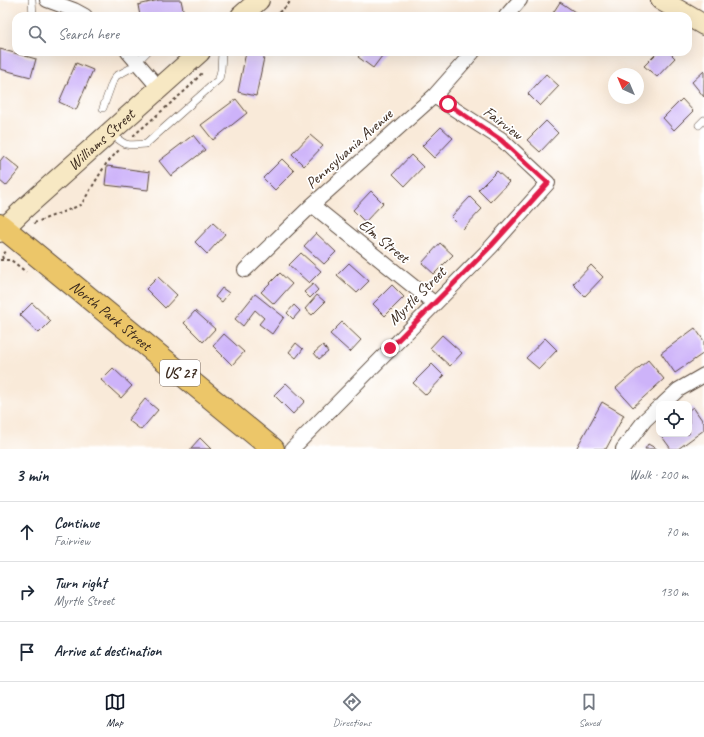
<!DOCTYPE html>
<html lang="en">
<head>
<meta charset="utf-8">
<style>
  :root { --surface:#fff; --page:#f2f2f3; --text:#1f2937; --muted:#747a83; --line:#e0e1e3; --accent:#111827 }
  body { margin:0; font-family:Caveat,sans-serif; background:var(--page); color:var(--text) }
  .controls { position:absolute; right:12px; bottom:12px; display:grid; overflow:hidden; border-radius:8px; box-shadow:0 4px 16px #0002 }
  .controls button { width:36px; height:36px; display:grid; place-items:center; padding:0; border:0; border-bottom:1px solid var(--line); background:var(--surface); color:var(--text); font:20px sans-serif }
  .compass { position:absolute; left:608px; top:68px; width:36px; height:36px; border-radius:50%; background:var(--surface); box-shadow:0 4px 16px #0002; rotate:316deg }
  .stop { position:absolute; width:12px; height:12px; margin:-9px; border:3px solid #e11d48; border-radius:50%; background:#fff }
  .stop.end { background:#e11d48; border-color:#fff; box-shadow:0 1px 4px #0008 }
  .list { margin:0; padding:0; list-style:none }
  h2 { display:flex; justify-content:space-between; align-items:center; height:52px; margin:0; padding:0 16px; font-size:17px }
  h2 small { font-size:13px; font-weight:400; color:var(--muted) }
  .list li { display:grid; grid-template-columns:26px 1fr auto; gap:12px; align-items:center; box-sizing:border-box; height:60px; padding:0 16px; border-top:1px solid var(--line) }
  .list b { display:block; font-size:15px; white-space:nowrap }
  .list p { margin:0; font-size:13px; white-space:nowrap; color:var(--muted) }
  .list em { font-size:13px; font-style:normal; color:var(--muted) }
  .icon { flex:none; width:22px; height:22px; fill:none; stroke:currentColor; stroke-width:2; stroke-linecap:round; stroke-linejoin:round }
  .map { position:relative; flex:none; width:704px; height:449px; overflow:hidden }
  .search { position:absolute; background:var(--surface); box-shadow:0 4px 16px #0002; left:12px; right:12px; top:12px; height:44px; display:flex; align-items:center; gap:10px; box-sizing:border-box; padding:0 14px; border-radius:12px; color:var(--muted); font-size:15px }
  .sheet { height:232px; background:var(--surface) }
  nav { display:flex; justify-content:space-around; align-items:center; box-sizing:border-box; height:56px; border-top:1px solid var(--line); background:var(--surface); font-size:11px; color:var(--muted) }
  nav a { display:grid; justify-items:center; gap:2px }
  nav .on { color:var(--accent) }
  .map>svg:first-child { display:block }
</style>
</head>
<body>
<div class="map">
<svg width="704" height="449" viewBox="0 0 704 449">
  <rect width="100%" height="100%" fill="#fff"/>
  <filter id="ink" filterUnits="userSpaceOnUse"><feTurbulence type="fractalNoise" baseFrequency=".025" numOctaves="2"/><feDisplacementMap in="SourceGraphic" scale="8" xChannelSelector="R" yChannelSelector="G"/><feConvolveMatrix kernelMatrix="1 2 1 2 8 2 1 2 1" color-interpolation-filters="sRGB"/></filter>
  <filter id="wash" filterUnits="userSpaceOnUse"><feTurbulence type="fractalNoise" baseFrequency=".012" numOctaves="4" result="noise"/><feDisplacementMap in="SourceGraphic" scale="16" xChannelSelector="R" yChannelSelector="G"/><feGaussianBlur stdDeviation="0.9" result="paint"/><feColorMatrix in="noise" values="0 0 0 0 0 0 0 0 0 0 0 0 0 0 0 0 0 1.4 0 .05"/><feComposite in="paint" operator="in"/></filter>
  <g filter="url(#wash)">
    <rect width="100%" height="100%" fill="#f9ead9"/>
    <g id="blocks">
      <path fill="#cdb3f9" d="M159 0H181L184 14 174 16H140L138 5Z
        M560 2 581 16H551Z
        M0 49 36 59 31 77 0 69Z
        M246 52 265 53 256 96 238 92Z
        M362 52H385L373 68 358 57Z
        M658 52H669L675 58 657 77 644 66Z
        M76 63 93 70 76 110 59 102Z
        M704 71V97L692 82Z
        M546 74 559 86 540 106 528 94Z
        M236 99 247 113 213 140 201 125Z
        M682 99 693 111 674 130 663 118Z
        M546 121 558 133 540 152 527 140Z
        M441 127 453 138 434 158 422 146Z
        M193 135 205 150 171 176 159 161Z
        M310 135 323 146 304 166 292 154Z
        M411 155 423 167 405 186 393 174Z
        M4 156 20 169 6 186 0 181V161Z
        M282 159 294 171 275 190 263 178Z
        M107 166 150 172 148 190 105 185Z
        M497 171 509 182 490 202 478 190Z
        M371 191 383 203 365 222 353 210Z
        M470 197 482 209 463 229 451 217Z
        M213 223 225 234 207 254 195 242Z
        M316 233 336 252 324 264 304 246Z
        M440 243 453 255 434 274 422 263Z
        M301 253 321 271 309 283 289 265Z
        M349 263 369 281 357 293 337 275Z
        M591 265 603 277 585 296 573 284Z
        M280 273 292 284 274 304 261 292Z
        M158 277 177 295 165 308 146 289Z
        M313 284 318 290 310 298 304 292Z
        M392 285 404 297 385 316 373 304Z
        M222 288 229 293 222 302 215 297Z
        M255 294 284 317 272 334 259 324 264 318 255 310 243 326 235 319Z
        M317 295 325 302 312 315 305 309Z
        M32 303 51 321 39 333 20 315Z
        M294 305 300 311 293 319 287 313Z
        M195 311 215 329 203 342 184 323Z
        M342 322 361 340 350 352 330 334Z
        M695 328 704 341V353L675 373 661 353Z
        M224 334 244 352 232 365 213 346Z
        M442 335 462 353 450 366 430 348Z
        M545 338 557 350 539 369 526 358Z
        M296 343 303 349 296 358 289 352Z
        M323 345 328 352 319 359 314 353Z
        M648 360 664 379 633 407 616 388Z
        M432 364 444 376 426 395 413 383Z
        M113 368 132 386 121 398 101 380Z
        M286 383 305 401 293 414 274 395Z
        M145 399 158 410 141 430 128 420Z
        M602 402 624 415 606 449H576Z
        M693 407 704 423V430L678 449H671L660 434H689V410Z
        M200 438 211 449H190Z
        M648 444 657 449H645Z"/>
    </g>
  </g>
  <g filter="url(#ink)">
    <use href="#blocks" fill-opacity="0" stroke="#58473a" stroke-width="1"/>
    <g fill="none" stroke-linecap="round" stroke-linejoin="round">
      <defs>
        <path id="lane" d="M32 0 33 16
          M103 108 112 83 116 76 131 68 147 52
          M699 125 704 120
          M111 133C125 146 126 146 146 144L219 79 221 70 222 52"/>
        <path id="street" d="M47 0 74 10 85 16
          M506 16 520 0
          M128 52 159 88
          M312 205 434 303
          M245 270 312 205 434 96 473 52
          M663 404 678 390 704 375
          M292 449 491 247 548 183 501 139 434 96
          M623 449 645 420 659 407"/>
        <g id="secondary">
          <path d="M661 0 704 25"/>
          <path d="M241 16 259 0"/>
          <path id="s1" d="M0 232 25 208 200 52"/>
        </g>
        <g id="primary">
          <path id="s2" d="M0 225 273 449"/>
        </g>
      </defs>
      <use href="#lane" stroke="#58473a" stroke-width="8"/>
      <use href="#street" stroke="#58473a" stroke-width="16"/>
      <use href="#secondary" stroke="#58473a" stroke-width="22"/>
      <use href="#primary" stroke="#58473a" stroke-width="24"/>
      <path stroke="#58473a" stroke-width="2" stroke-dasharray="3 3" stroke-linecap="butt" d="M274 16 287 6 291 0
        M133 136 187 89 202 73
        M34 223 81 205 106 164 119 150
        M3 259 2 256 7 250
        M0 260H11L26 272"/>
      <use href="#lane" stroke="#fff" stroke-width="7"/>
      <use href="#street" stroke="#fff" stroke-width="14"/>
      <use href="#secondary" stroke="#f7e8c3" stroke-width="20"/>
      <use href="#primary" stroke="#ecc669" stroke-width="22"/>
    </g>
  </g>
  <g fill="none" stroke-linecap="round" stroke-linejoin="round" filter="url(#ink)">
    <path stroke="#e11d48" stroke-width="5" d="M390 348 491 246 548 183 501 140 448 104"/>
  </g>
  <g text-anchor="middle" dominant-baseline="central" stroke-width="3.5" stroke-linejoin="round" paint-order="stroke">
    <rect fill="#fff" stroke="#766a62" stroke-width="1" x="160" y="360" width="40" height="26" rx="3"/>
    <g font-size="15" font-weight="bold" fill="#3b2a1e">
      <text x="180" y="373">US 27</text>
    </g>
    <g font-size="16" fill="#3b2a1e" stroke="#fff">
      <text transform="translate(503 123) rotate(37)">Fairview</text>
      <text stroke="none"><textPath href="#s1" startOffset="137">Williams Street</textPath></text>
      <text transform="translate(349 149) rotate(-42)">Pennsylvania Avenue</text>
      <text transform="translate(384 241) rotate(39)">Elm Street</text>
      <text transform="translate(417 296) rotate(-45)">Myrtle Street</text>
      <text stroke="none"><textPath href="#s2" startOffset="143">North Park Street</textPath></text>
    </g>
  </g>
</svg>
<div class="controls">
<button><svg class="icon" aria-label="locate" viewBox="0 0 24 24"><circle cx="12" cy="12" r="6"/><path d="M12 2v4M12 18v4M2 12h4M18 12h4"/></svg></button>
</div>
<svg class="compass" viewBox="-18 -18 36 36"><path d="M0-13l5 13h-10z" fill="#e53935"/><path d="M0 13l5-13h-10z" fill="#747a83"/></svg>
<div class="stop" style="left:448px;top:104px"></div>
<div class="stop end" style="left:390px;top:348px"></div>
<div class="search"><svg class="icon" aria-label="search" viewBox="0 0 24 24"><circle cx="10" cy="10" r="6"/><path d="M15 15l6 6"/></svg>Search here</div>
</div>
<section class="sheet">
<h2>3 min<small>Walk · 200 m</small></h2>
<ul class="list">
<li><svg class="icon" aria-label="ahead" viewBox="0 0 24 24"><path d="M12 20V5M6 11l6-6 6 6"/></svg><div><b>Continue</b><p>Fairview</p></div><em>70 m</em></li>
<li><svg class="icon" aria-label="right" viewBox="0 0 24 24"><path d="M7 20v-9h11M14 6l5 5-5 5"/></svg><div><b>Turn right</b><p>Myrtle Street</p></div><em>130 m</em></li>
<li><svg class="icon" aria-label="arrive" viewBox="0 0 24 24"><path d="M6 21V4h12l-3 4 3 4H6"/></svg><div><b>Arrive at destination</b></div></li>
</ul>
</section>
<nav>
<a class="on"><svg class="icon" aria-label="map" viewBox="0 0 24 24"><path d="M3 6l6-2 6 2 6-2v14l-6 2-6-2-6 2zM9 4v14M15 6v14"/></svg>Map</a>
<a><svg class="icon" aria-label="directions" viewBox="0 0 24 24"><path d="M12 3l9 9-9 9-9-9zM9 14v-3h6M13 9l2 2-2 2"/></svg>Directions</a>
<a><svg class="icon" aria-label="saved" viewBox="0 0 24 24"><path d="M7 4h10v16l-5-4-5 4z"/></svg>Saved</a>
</nav>
</body>
</html>
